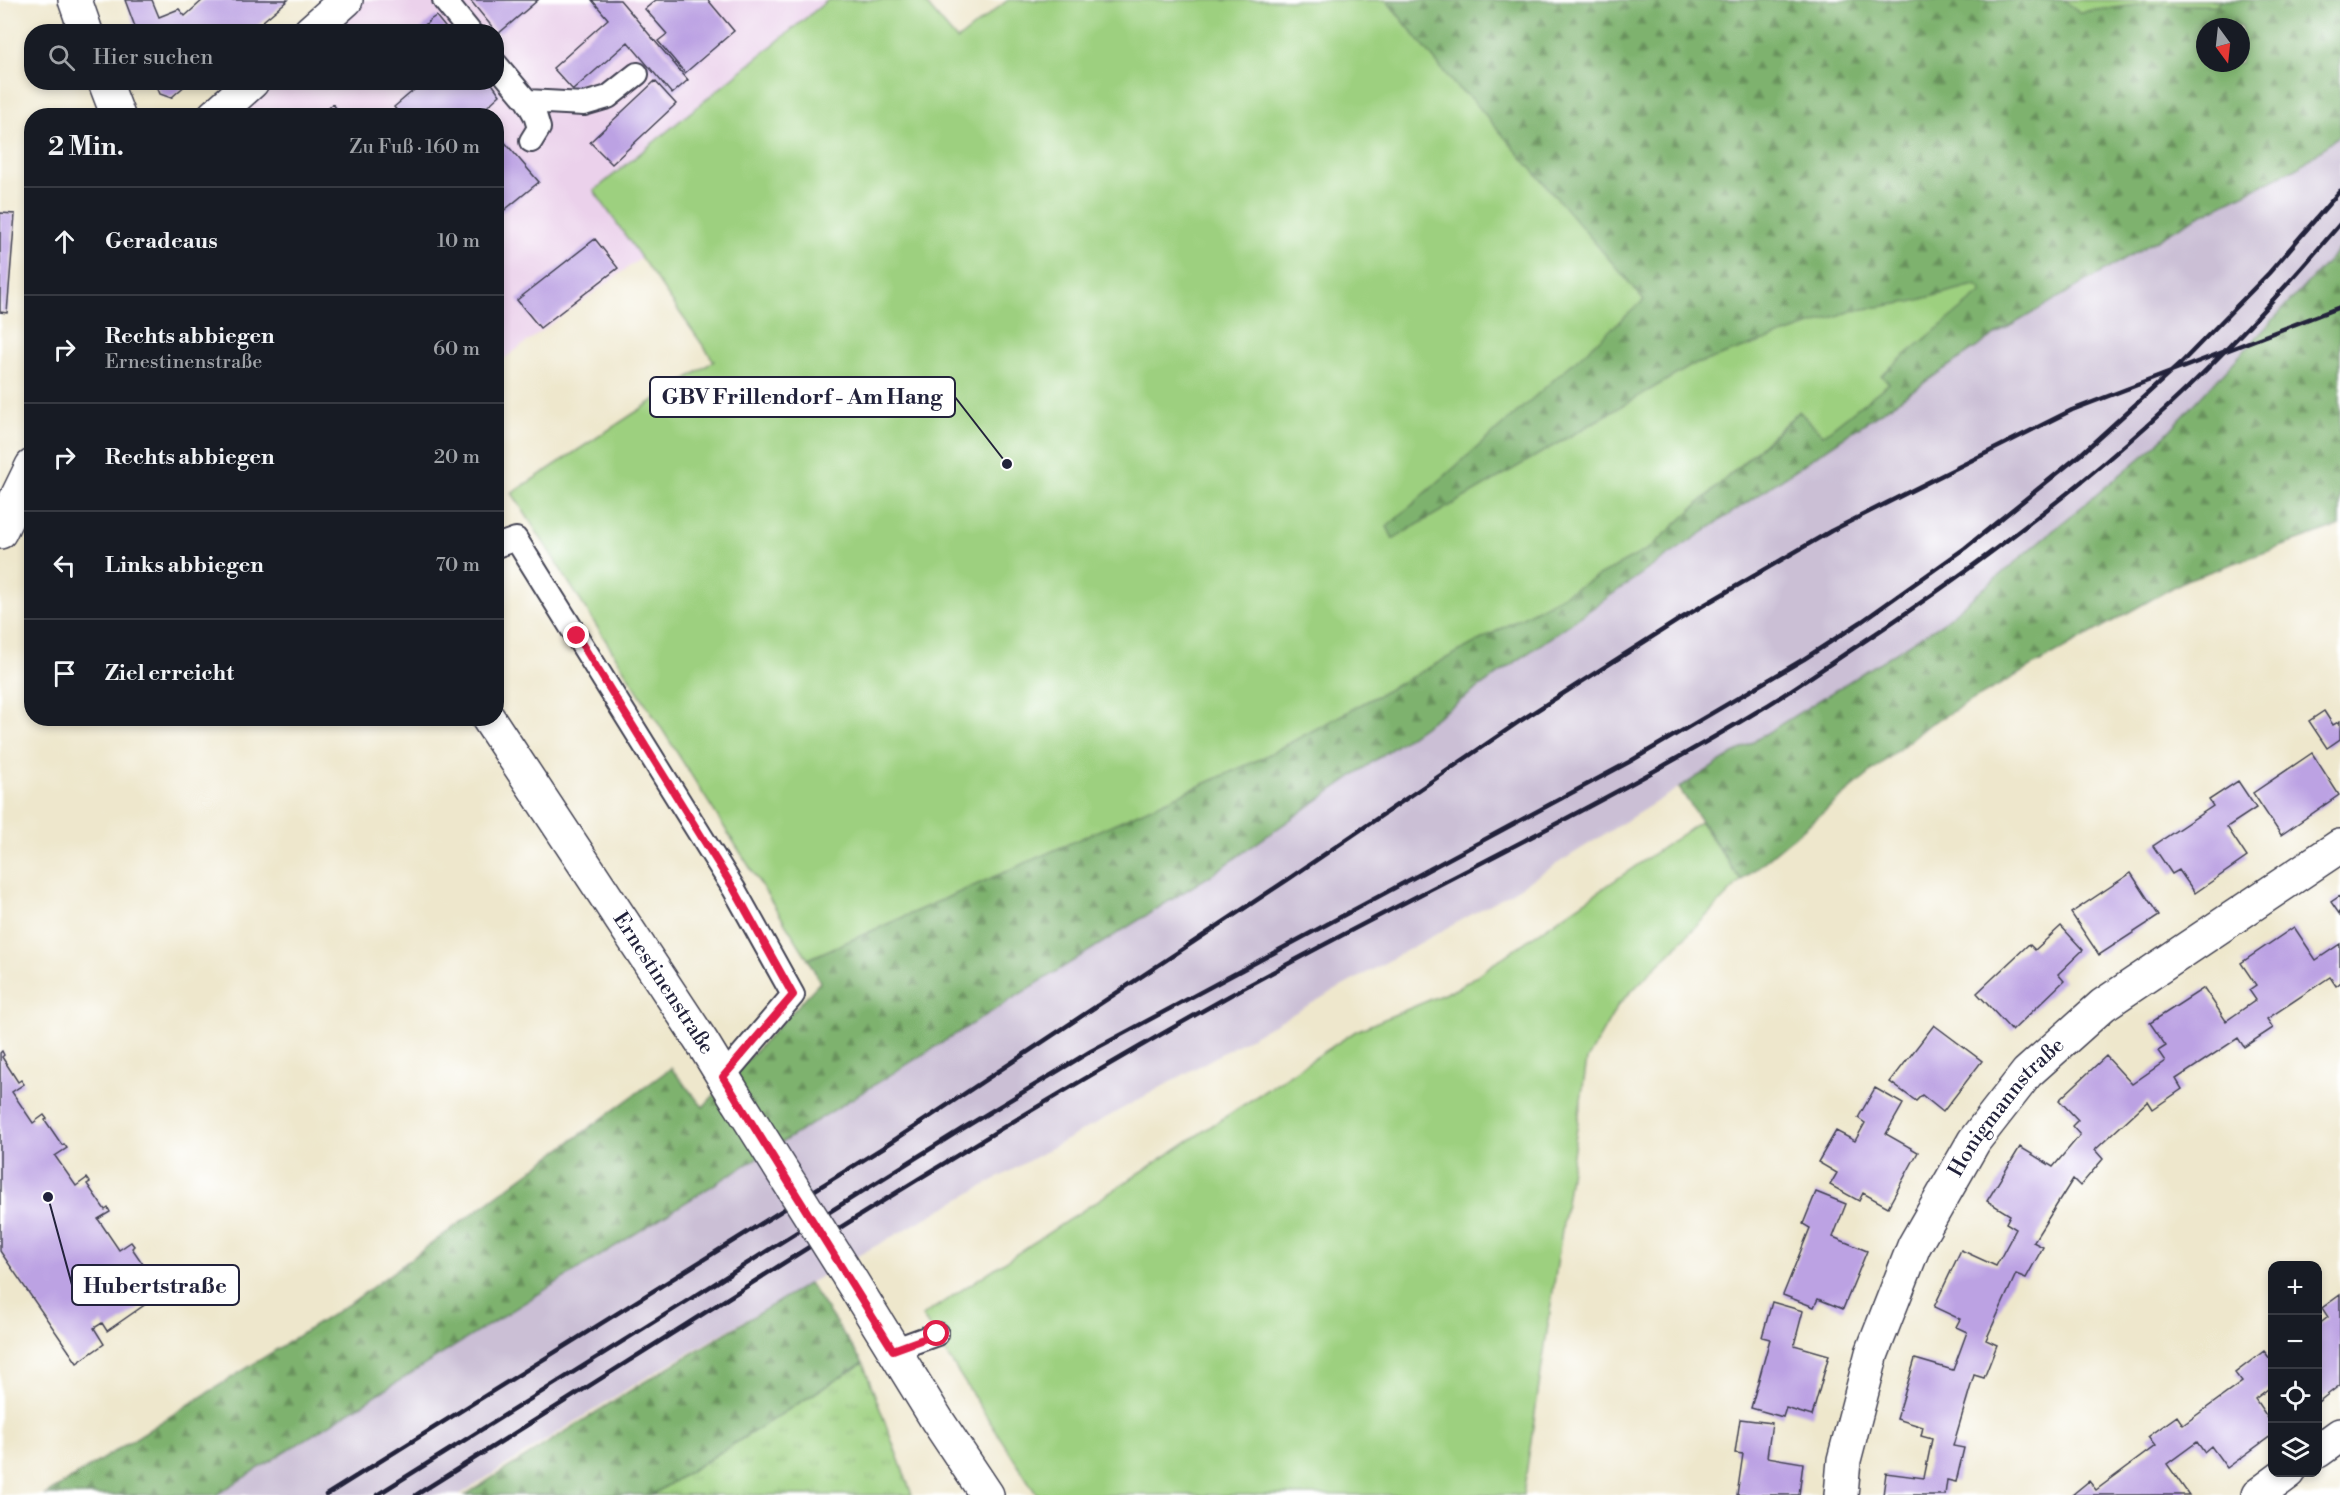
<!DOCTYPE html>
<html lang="de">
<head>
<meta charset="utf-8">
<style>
  :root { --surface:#171b24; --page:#20242c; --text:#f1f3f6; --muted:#9ea1a6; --line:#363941 }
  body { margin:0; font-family:"Libre Bodoni",serif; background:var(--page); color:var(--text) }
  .controls { position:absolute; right:18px; bottom:18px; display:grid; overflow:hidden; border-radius:12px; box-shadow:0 3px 9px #0003 }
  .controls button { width:54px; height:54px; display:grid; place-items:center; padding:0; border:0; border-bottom:2px solid var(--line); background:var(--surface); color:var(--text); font:30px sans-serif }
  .compass { position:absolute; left:2196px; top:18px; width:54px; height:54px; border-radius:50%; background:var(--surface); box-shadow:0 3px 9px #0003; rotate:165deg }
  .stop { position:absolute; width:18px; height:18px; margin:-14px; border:4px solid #e11d48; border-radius:50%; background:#fff }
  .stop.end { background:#e11d48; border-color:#fff; box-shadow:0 2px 6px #0008 }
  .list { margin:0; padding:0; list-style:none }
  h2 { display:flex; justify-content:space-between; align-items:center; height:78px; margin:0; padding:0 24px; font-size:26px }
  h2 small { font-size:20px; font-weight:400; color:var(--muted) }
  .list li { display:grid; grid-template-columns:39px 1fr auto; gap:18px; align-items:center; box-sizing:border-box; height:108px; padding:0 24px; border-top:2px solid var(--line) }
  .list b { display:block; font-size:22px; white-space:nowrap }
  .list p { margin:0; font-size:20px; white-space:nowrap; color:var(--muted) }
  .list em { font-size:20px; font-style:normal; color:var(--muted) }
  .icon { flex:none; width:33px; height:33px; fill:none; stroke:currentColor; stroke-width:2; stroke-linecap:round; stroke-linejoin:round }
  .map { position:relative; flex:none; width:2340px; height:1495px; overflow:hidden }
  .search { position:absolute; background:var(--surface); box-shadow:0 3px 9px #0003; left:24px; top:24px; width:480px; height:66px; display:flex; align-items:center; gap:15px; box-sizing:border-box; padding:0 21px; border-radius:24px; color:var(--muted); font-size:22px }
  .panel { position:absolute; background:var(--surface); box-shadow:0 3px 9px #0003; left:24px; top:108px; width:480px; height:618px; border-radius:24px }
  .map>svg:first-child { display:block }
</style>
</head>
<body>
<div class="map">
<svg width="2340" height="1495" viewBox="0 0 2340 1495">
  <defs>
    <pattern id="grass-tufts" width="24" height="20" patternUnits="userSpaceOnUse" patternTransform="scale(1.5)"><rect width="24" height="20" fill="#9dd07f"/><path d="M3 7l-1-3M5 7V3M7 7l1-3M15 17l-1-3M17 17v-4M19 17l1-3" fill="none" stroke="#87b26f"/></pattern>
    <pattern id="forest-firs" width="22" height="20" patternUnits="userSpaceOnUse" patternTransform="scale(1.5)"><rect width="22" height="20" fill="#7eb26e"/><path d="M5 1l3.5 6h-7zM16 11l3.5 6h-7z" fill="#67905c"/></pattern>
  </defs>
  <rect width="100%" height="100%" fill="#fff"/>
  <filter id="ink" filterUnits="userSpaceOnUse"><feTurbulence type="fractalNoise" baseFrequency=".0167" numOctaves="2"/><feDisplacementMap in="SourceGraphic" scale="12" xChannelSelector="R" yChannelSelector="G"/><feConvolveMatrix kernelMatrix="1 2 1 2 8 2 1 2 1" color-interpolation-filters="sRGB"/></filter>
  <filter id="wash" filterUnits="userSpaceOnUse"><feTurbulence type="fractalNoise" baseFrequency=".008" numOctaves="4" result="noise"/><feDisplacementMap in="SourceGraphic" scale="24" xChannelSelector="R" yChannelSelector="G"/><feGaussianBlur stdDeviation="1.35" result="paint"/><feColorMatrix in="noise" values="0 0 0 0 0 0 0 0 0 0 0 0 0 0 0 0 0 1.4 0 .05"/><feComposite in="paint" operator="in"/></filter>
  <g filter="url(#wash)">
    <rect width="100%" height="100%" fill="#eee7cc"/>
    <path fill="#ebd1eb" d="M350 0H828L594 190 641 258 497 364 496 116H217L255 83 496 82V32L314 31Z"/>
    <path fill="#cbbfd5" d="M2340 135V250L2160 446 1941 624 1512 892 809 1283 635 1384 459 1495H212L1647 570 1995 335 2189 221 2300 166Z"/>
    <path fill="url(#grass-tufts)" stroke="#60795d" stroke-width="1.5" d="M863 1363 912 1495H652Z"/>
    <path fill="url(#forest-firs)" stroke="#506a54" stroke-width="1.5" fill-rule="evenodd" d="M1386 0H2064L2080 12 2145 4 2216 5 2220 0H2340V135L2300 166 2189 221 1995 335 1647 570 1211 875 216 1495H45L352 1302 671 1068 703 1107 820 982 808 959 1260 759 1650 548 1800 411 1823 435 1889 383 1881 376 1975 285 1911 302 1852 311 1691 366 1393 539 1387 527 1471 98 1457 88ZM2205 27H2241V63H2205Z
      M2340 248V526L2186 580 1928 725 1741 881 1679 788 1941 624 2157 444Z
      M809 1283 863 1363 652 1495H465L636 1387Z"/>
    <path fill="#9dd07f" stroke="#60795d" stroke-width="1.5" d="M828 0H923L957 40 1008 0H1386L1457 88 1471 98 1644 300 1387 527 1393 539 1691 366 1852 311 1911 302 1975 285 1980 288 1981 293 1881 375 1889 383 1823 435 1799 411 1650 548 1260 759 808 959 512 493 714 361 594 191Z
      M2064 0H2220L2216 5 2145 4 2079 12Z
      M1700 822 1741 881 1618 1005 1587 1060 1523 1495H1037L922 1316 1356 1031 1458 988Z"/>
    <g id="blocks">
      <path fill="#bca2e3" d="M125 0H152L159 17 179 9 185 16 203 0H288L250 32H137Z
        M470 0H538L498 34Z
        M592 0H620L688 80 672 94 628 42 573 90 553 68 608 19Z
        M656 0H708L734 31 685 73 658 41 667 34 645 9Z
        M436 16 449 32H418L430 20Z
        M655 81 676 104 612 164 590 142Z
        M155 82H189L171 98 160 94Z
        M408 82H491L500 95 480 113 482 116H401L394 107 414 90Z
        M333 104 342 116H320Z
        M496 132 539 182 496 217Z
        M0 213 15 214 7 313 0 312Z
        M595 239 618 268 540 328 517 300Z
        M2324 711 2333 725 2340 721V739L2327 748 2309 721Z
        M2312 753 2339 795 2281 835 2253 793Z
        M2238 781 2256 808 2227 827 2247 857 2195 893 2179 870 2172 874 2153 846 2213 806 2209 800Z
        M2131 873 2159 916 2099 955 2071 913Z
        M2340 896V915L2331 902Z
        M2061 926 2083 950 2058 974 2064 981 2012 1031 1977 993 2029 944 2035 950Z
        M2294 927 2316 960 2340 944V983L2336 986 2330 977 2267 1019 2273 1028 2244 1047 2238 1038 2176 1079 2182 1089 2153 1109 2148 1101 2095 1150 2103 1159 2080 1186 2073 1179 2034 1241 2033 1242 2043 1247 2026 1278 2016 1274 1986 1340 1997 1345 1984 1378 1974 1375 1953 1446 1964 1448 1956 1482 1947 1480 1945 1495H1883L1886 1473 1924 1478 1932 1439 1921 1436 1923 1427 1897 1419 1915 1359 1953 1370 1967 1332 1956 1327 1960 1319 1934 1307 1961 1250 1996 1266 2016 1229 2006 1223 2010 1215 1987 1201 2020 1147 2053 1167 2080 1135 2072 1126 2078 1120 2059 1100 2106 1056 2132 1084 2165 1061 2158 1051 2166 1046 2150 1023 2204 988 2226 1021 2256 1000 2249 990 2256 985 2241 963Z
        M1934 1025 1982 1061 1943 1112 1922 1095 1916 1101 1890 1082Z
        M2 1051 4 1055 2 1057 18 1082 21 1080 24 1084 12 1092 33 1123 44 1115 47 1119 45 1120 62 1145 64 1144 67 1148 55 1156 76 1186 87 1178 90 1182 87 1184 105 1210 108 1208 110 1212 98 1219 119 1250 131 1242 134 1246 132 1248 149 1273 151 1271 153 1275 142 1283 153 1299 107 1331 102 1323 94 1328 104 1344 77 1363 0 1251V1053Z
        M1875 1088 1903 1104 1886 1134 1918 1152 1888 1207 1863 1193 1859 1201 1830 1185 1837 1173 1818 1162 1836 1131 1855 1141 1865 1123 1858 1118Z
        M1816 1192 1846 1204 1833 1237 1867 1251 1843 1309 1818 1299 1814 1307 1783 1295 1810 1228 1803 1224Z
        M2340 1295V1385L2318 1402V1325L2328 1317 2322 1308Z
        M1772 1302 1803 1311 1794 1345 1829 1355 1812 1416 1786 1408 1783 1417 1751 1408 1770 1339 1762 1337Z
        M2264 1351 2271 1360 2272 1358V1386L2255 1399 2272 1424V1435L2227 1468 2211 1446 2204 1452 2197 1442 2167 1464 2189 1495H2072L2089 1481 2096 1490 2155 1446 2148 1437 2177 1416 2183 1425 2242 1382 2235 1373Z
        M1740 1419 1772 1423 1767 1457 1803 1463 1799 1495H1737L1743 1454 1735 1453Z"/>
    </g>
  </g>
  <g filter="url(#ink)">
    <use href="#blocks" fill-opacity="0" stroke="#414051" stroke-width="1.5"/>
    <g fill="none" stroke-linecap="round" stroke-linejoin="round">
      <defs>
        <path id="lane" d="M444 0 470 32
          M496 64 527 101 584 104 608 97 637 74
          M527 101 535 115 539 128 531 141
          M496 546 516 539 734 889 793 995 723 1077
          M893 1350 937 1334"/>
        <g id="street">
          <path d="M2318 1451 2340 1435"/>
          <path id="s1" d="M1841 1495 1844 1460 1872 1353 1914 1246 1974 1141 2027 1073 2103 1005 2340 846"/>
          <path d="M2258 1495 2289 1472"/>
        </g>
        <g id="secondary">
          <path d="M75 0 86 32"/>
          <path d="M310 32 346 0"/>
          <path d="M105 82 118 116"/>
          <path d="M214 116 252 82"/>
          <path d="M0 532 32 466"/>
          <path id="s2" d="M488 718 702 1042 738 1101"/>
          <path d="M849 1277 937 1420 987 1495"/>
        </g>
      </defs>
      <use href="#lane" stroke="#414051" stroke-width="26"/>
      <use href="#street" stroke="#414051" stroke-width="36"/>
      <use href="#secondary" stroke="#414051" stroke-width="36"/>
      <use href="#lane" stroke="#fff" stroke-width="22"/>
      <use href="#street" stroke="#fff" stroke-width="33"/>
      <use href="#secondary" stroke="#fff" stroke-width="33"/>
      <path stroke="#22223b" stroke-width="4.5" d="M326 1495 884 1147 1287 880 1520 721 1680 619 1831 531 2072 410 2340 307
        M377 1495 962 1129 1091 1051 1629 762 1804 659 1861 622 1965 548 2080 455 2181 363 2269 273 2340 191
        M416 1495C682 1329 945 1155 1220 1001 1399 901 1587 815 1763 708 1796 688 1828 665 1860 644 1982 563 2102 473 2206 370 2253 323 2297 274 2340 224"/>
      <defs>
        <path id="secondary-bridge" d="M738 1101 849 1277"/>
      </defs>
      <use href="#secondary-bridge" stroke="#414051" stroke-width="36" stroke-linecap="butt"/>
      <use href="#secondary-bridge" stroke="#fff" stroke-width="33"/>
    </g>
  </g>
  <g fill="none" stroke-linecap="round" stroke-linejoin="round" filter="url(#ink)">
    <path stroke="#e11d48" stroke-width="8" d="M577 636 734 889 793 995 723 1077 893 1350 937 1334"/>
  </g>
  <g text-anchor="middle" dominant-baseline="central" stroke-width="4.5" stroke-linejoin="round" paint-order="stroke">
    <g font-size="21" fill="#22223b" stroke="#fff">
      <text stroke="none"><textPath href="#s2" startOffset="318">Ernestinenstraße</textPath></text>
      <text stroke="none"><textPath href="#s1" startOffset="428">Honigmannstraße</textPath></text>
    </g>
  </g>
  <path fill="none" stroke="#22223b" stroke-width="2" d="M1007 464L955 397M48 1197L72 1285"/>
  <g fill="#22223b" stroke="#fff" stroke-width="2">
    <circle cx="1007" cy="464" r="6"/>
    <circle cx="48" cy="1197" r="6"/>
  </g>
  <g fill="#fff" stroke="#22223b" stroke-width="2">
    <rect x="650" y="377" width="305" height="40" rx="6"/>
    <rect x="72" y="1265" width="167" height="40" rx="6"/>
  </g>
  <g font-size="22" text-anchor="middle" font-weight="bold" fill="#22223b">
    <text x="802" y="404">GBV Frillendorf - Am Hang</text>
    <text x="155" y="1293">Hubertstraße</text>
  </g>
</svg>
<div class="controls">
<button>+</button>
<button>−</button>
<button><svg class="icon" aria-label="locate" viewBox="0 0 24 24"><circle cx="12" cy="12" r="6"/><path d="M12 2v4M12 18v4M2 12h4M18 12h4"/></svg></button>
<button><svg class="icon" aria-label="layers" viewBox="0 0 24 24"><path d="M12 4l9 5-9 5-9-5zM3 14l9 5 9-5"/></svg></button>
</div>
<svg class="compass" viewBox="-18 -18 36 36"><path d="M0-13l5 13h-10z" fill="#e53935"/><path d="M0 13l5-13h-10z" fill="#9ea1a6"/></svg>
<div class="stop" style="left:937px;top:1334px"></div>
<div class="stop end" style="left:577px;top:636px"></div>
<div class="search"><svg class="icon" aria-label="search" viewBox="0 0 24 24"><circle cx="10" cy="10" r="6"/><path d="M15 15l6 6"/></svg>Hier suchen</div>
<section class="panel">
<h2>2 Min.<small>Zu Fuß · 160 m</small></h2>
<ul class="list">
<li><svg class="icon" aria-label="ahead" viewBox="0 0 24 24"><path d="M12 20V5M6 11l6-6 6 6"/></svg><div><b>Geradeaus</b></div><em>10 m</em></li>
<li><svg class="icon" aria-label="right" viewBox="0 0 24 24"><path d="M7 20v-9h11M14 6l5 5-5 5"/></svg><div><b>Rechts abbiegen</b><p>Ernestinenstraße</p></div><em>60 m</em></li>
<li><svg class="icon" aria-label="right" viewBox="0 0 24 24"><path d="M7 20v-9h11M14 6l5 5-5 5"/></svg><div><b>Rechts abbiegen</b></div><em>20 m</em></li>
<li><svg class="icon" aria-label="left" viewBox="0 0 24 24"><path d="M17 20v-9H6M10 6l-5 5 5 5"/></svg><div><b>Links abbiegen</b></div><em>70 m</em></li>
<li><svg class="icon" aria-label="arrive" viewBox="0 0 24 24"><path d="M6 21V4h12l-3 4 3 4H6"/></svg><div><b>Ziel erreicht</b></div></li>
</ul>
</section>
</div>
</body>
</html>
